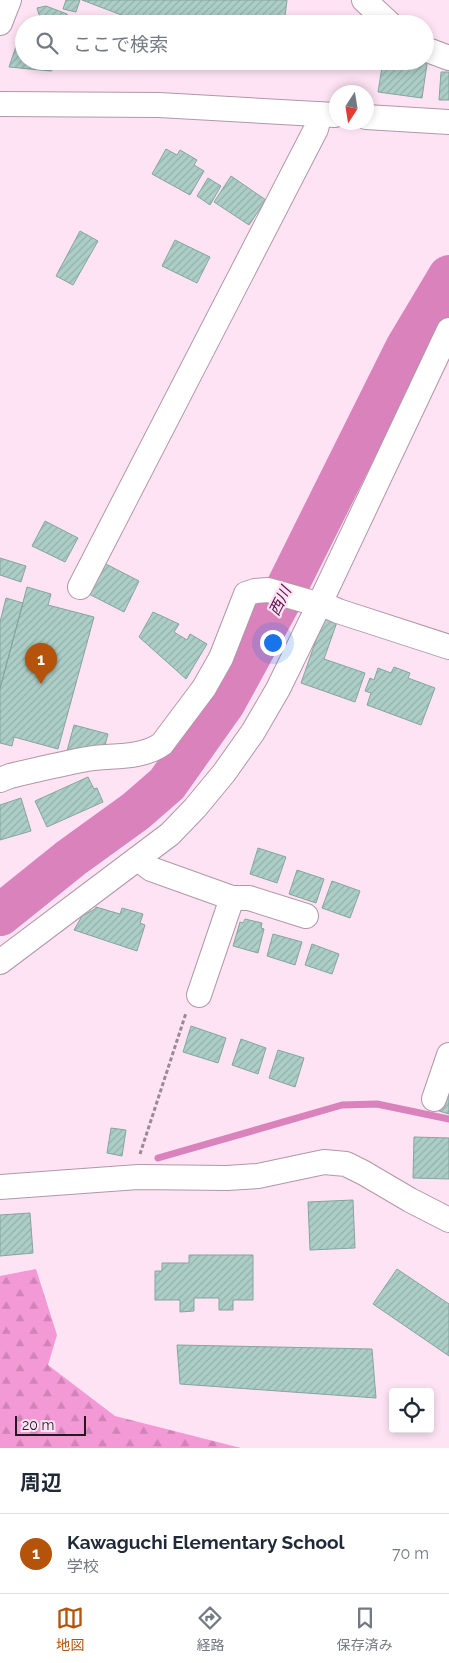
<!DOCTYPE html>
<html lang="ja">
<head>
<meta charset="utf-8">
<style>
  :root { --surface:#fff; --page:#f2f2f3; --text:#1f2937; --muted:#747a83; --line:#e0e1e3; --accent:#b45309 }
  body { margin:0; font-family:Raleway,"Noto Sans JP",sans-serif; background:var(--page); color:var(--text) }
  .controls { position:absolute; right:15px; bottom:15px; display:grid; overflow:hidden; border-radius:5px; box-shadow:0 2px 8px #0003 }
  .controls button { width:45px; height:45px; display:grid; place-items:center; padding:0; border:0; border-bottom:1px solid var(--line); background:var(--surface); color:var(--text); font:25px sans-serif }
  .compass { position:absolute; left:329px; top:85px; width:45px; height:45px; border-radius:50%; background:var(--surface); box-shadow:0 2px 8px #0003; rotate:192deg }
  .scale { position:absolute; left:15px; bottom:12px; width:71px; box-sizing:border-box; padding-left:5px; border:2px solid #23191f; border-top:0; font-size:14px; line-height:18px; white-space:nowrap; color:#23191f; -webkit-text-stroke:4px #fee3f4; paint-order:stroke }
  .you { position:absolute; left:272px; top:642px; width:18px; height:18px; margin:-12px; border:4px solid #fff; border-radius:50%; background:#1a73e8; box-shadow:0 0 0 8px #1a73e833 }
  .badge { display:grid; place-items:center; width:32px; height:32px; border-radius:50%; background:var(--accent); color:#fff; font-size:16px; font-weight:700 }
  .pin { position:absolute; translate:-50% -41px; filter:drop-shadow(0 1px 2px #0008) }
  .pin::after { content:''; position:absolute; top:26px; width:18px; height:15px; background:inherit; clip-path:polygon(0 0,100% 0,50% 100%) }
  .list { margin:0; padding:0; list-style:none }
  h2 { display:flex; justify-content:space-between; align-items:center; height:65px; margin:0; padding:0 20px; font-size:21px }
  h2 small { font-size:16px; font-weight:400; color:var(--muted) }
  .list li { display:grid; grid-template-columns:32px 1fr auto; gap:15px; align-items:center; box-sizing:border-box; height:80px; padding:0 20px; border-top:1px solid var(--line) }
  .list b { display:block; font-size:19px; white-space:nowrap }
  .list p { margin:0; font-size:16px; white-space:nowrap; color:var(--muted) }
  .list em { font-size:16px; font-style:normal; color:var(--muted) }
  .icon { flex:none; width:28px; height:28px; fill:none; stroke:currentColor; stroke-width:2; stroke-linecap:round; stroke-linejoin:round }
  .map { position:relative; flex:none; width:449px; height:1448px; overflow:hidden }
  .search { position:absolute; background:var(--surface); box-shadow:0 2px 8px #0003; left:15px; right:15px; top:15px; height:55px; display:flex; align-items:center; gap:12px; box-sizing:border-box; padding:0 18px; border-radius:28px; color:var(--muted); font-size:19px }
  .sheet { height:145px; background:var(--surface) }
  nav { display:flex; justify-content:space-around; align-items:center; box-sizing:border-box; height:70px; border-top:1px solid var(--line); background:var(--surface); font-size:14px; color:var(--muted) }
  nav a { display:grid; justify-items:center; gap:2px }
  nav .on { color:var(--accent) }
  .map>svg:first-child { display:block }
</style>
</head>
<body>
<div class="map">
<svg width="449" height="1448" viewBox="0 0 449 1448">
  <defs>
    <pattern id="forest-firs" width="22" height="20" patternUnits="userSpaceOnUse" patternTransform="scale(1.25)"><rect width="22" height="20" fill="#f399d5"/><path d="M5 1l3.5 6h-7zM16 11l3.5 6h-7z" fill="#d083b6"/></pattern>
    <pattern id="building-hatch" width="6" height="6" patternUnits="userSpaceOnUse" patternTransform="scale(1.25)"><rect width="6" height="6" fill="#accec7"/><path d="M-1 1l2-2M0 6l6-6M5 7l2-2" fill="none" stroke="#94b0aa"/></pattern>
  </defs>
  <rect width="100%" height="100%" fill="#fee3f4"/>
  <path fill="url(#forest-firs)" d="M36 1269 57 1335 48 1365 115 1416 241 1448H0V1276Z"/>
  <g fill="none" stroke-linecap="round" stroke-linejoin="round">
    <path stroke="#d982bc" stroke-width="7" d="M158 1158 342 1105 377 1104 449 1119"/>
    <path stroke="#d982bc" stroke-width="42" d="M0 915 71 858 136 811 167 784 225 702 279 603 406 348 449 276"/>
  </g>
  <path fill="url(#building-hatch)" stroke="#85a59f" d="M66 0H80L76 12 63 9Z
    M82 0H287L284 24H145Z
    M46 6 67 14 74 24H30L40 18 37 8Z
    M315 19H362V24H315Z
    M24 27V61H63L51 71 9 67 22 29Z
    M383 61H407L427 64 422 98 378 92Z
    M441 72H449V100H439Z
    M166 149 177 155 180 150 197 160 194 165 204 171 190 195 152 174Z
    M231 176 266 200 249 225 214 202Z
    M208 178 221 186 210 205 197 196Z
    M80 231 98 241 73 285 56 276Z
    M175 240 210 257 197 283 162 266Z
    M45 521 78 538 65 562 32 546Z
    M0 558 26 566 21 582 0 575Z
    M102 562 139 581 124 612 87 593Z
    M27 587 51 594 48 605 94 617 58 749 14 737 12 746 0 743V689Z
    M6 598 23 603 0 688V622Z
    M153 612 179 624 174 632 187 640 190 634 207 644 186 679 139 637Z
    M326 618 337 622 324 659 365 673 355 702 301 683 322 623Z
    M394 667 410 673 408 678 435 688 421 725 367 705 371 693 365 691 370 678 374 680 378 668 391 673Z
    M74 725 108 734 104 749 67 751Z
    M88 777 94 789 97 788 103 802 47 827 35 801Z
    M21 798 31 831 0 840V805Z
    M258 848 286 857 277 883 250 874Z
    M297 870 324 879 316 903 289 894Z
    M332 881 360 891 350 918 322 908Z
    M96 907 120 914 122 908 143 914 140 923 145 925 137 951 74 930 82 916 95 909Z
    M245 919 262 923 261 928 264 929 258 953 233 946 240 922 243 923Z
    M273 934 302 942 295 965 267 956Z
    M312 944 339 954 332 974 305 965Z
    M191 1026 226 1038 218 1063 183 1052Z
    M241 1039 266 1048 258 1074 232 1065Z
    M278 1050 304 1058 295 1087 269 1078Z
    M444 1091 449 1093V1114L439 1111Z
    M111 1128 126 1130 122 1156 107 1153Z
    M414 1137 449 1138V1179L413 1178Z
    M353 1200 355 1248 310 1250 308 1202Z
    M30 1213 33 1253 0 1256V1215Z
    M189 1255H253V1300H233V1310H219V1298H194V1311L180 1312V1300H155V1271H162V1263H189Z
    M397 1269 449 1304V1356L373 1304Z
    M177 1345 372 1349 376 1398 180 1384Z"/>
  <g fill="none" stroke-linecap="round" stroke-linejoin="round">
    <defs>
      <path id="minor" d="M364 0 390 24
        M0 23 9 0
        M425 49 449 58
        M0 104 159 105 335 115
        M366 117 449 122
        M80 587 316 129 320 114
        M0 780 10 776C35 770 61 764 87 759 111 755 141 759 162 744L204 688 221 658 246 594 255 591 268 590 310 602 320 603 338 611 449 647
        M138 859 151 869 232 898H249L306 916
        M0 962 170 834 195 808 224 773 253 732 278 689 320 603 449 330
        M199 995 232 898
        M434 1099 449 1055
        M0 1187 138 1177 227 1178 258 1176 324 1162 346 1164 364 1173 410 1200 449 1220"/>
    </defs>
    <use href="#minor" stroke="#b197a7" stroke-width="26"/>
    <path stroke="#9c8995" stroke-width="3" stroke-dasharray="4 2.5" stroke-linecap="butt" d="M140 1154 186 1013"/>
    <use href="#minor" stroke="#fff" stroke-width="24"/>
  </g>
  <g text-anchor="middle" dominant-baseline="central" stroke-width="4.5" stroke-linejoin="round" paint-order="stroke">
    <g font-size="15" font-style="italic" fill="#5c0c48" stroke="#fee3f4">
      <text transform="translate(280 601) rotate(-63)">西川</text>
    </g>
  </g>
</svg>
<div class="controls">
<button><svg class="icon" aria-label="locate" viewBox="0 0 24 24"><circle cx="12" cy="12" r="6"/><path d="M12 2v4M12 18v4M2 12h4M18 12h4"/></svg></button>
</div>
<svg class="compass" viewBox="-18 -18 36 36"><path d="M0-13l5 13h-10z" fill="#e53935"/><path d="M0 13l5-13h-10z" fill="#747a83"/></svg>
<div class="scale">20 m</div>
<div class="you"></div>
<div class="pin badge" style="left:41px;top:684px">1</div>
<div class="search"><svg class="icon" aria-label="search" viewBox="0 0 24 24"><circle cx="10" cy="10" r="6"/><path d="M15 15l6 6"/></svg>ここで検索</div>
</div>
<section class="sheet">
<h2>周辺<small></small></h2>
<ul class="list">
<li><span class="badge">1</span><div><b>Kawaguchi Elementary School</b><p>学校</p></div><em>70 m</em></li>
</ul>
</section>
<nav>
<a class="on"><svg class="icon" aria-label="map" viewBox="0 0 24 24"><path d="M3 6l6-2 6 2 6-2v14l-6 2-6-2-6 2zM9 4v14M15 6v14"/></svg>地図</a>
<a><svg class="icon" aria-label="directions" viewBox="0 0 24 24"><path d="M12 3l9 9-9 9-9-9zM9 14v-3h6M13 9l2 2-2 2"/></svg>経路</a>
<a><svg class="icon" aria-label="saved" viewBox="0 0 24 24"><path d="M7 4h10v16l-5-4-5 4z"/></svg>保存済み</a>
</nav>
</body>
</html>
